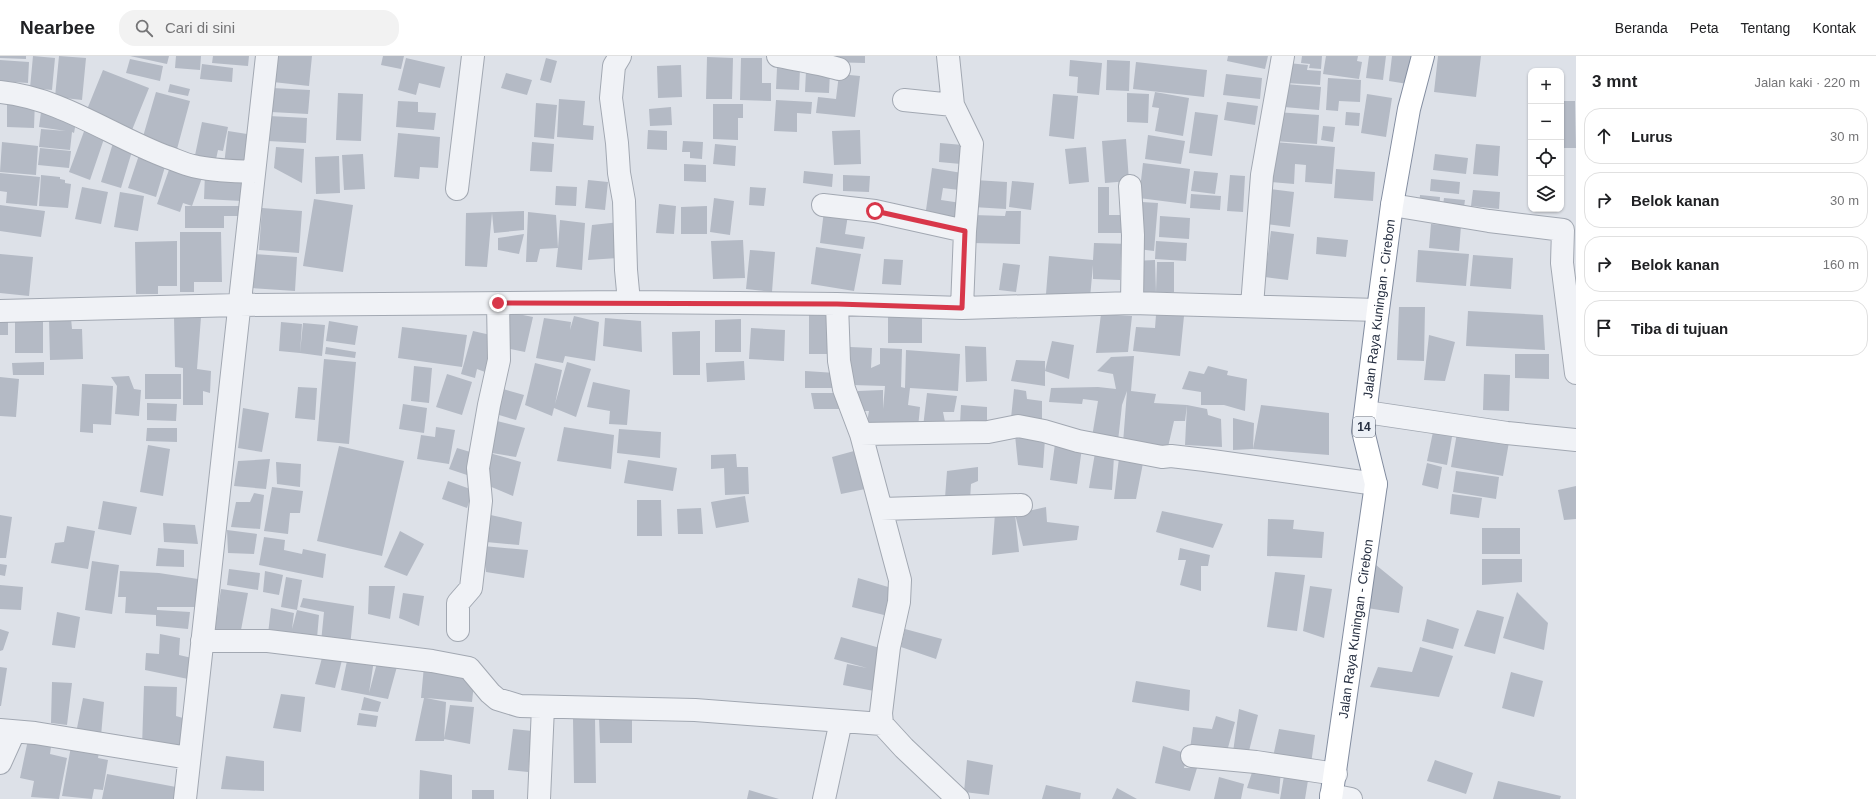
<!DOCTYPE html>
<html lang="id">
<head>
<meta charset="utf-8">
<style>
  :root { --surface:#fff; --page:#f2f2f2; --text:#202124; --muted:#757577; --line:#e0e0e0 }
  body { margin:0; font-family:Helvetica,sans-serif; background:var(--page); color:var(--text) }
  .controls { position:absolute; right:12px; top:12px; display:grid; overflow:hidden; border-radius:8px; box-shadow:0 1px 3px #0004 }
  .controls button { width:36px; height:36px; display:grid; place-items:center; padding:0; border:0; border-bottom:1px solid var(--line); background:var(--surface); color:var(--text); font:20px sans-serif }
  .stop { position:absolute; width:12px; height:12px; margin:-9px; border:3px solid #d8374a; border-radius:50%; background:#fff }
  .stop.end { background:#d8374a; border-color:#fff; box-shadow:0 1px 4px #0008 }
  .list { margin:0; padding:0; list-style:none }
  h2 { display:flex; justify-content:space-between; align-items:center; height:52px; margin:0; padding:0 16px; font-size:17px }
  h2 small { font-size:13px; font-weight:400; color:var(--muted) }
  .list li { display:grid; grid-template-columns:26px 1fr auto; gap:12px; align-items:center; box-sizing:border-box; height:56px; margin:0 8px 8px; padding:0 8px; border:1px solid var(--line); border-radius:16px }
  .list b { display:block; font-size:15px; white-space:nowrap }
  .list em { font-size:13px; font-style:normal; color:var(--muted) }
  .icon { flex:none; width:22px; height:22px; fill:none; stroke:currentColor; stroke-width:2; stroke-linecap:round; stroke-linejoin:round }
  .map { position:relative; flex:none; width:1576px; height:743px; overflow:hidden }
  header { display:flex; align-items:center; gap:24px; box-sizing:border-box; height:56px; padding:0 20px; background:var(--surface); border-bottom:1px solid var(--line) }
  header strong { font-size:19px }
  nav { display:flex; gap:22px; margin-inline-start:auto; font-size:14px }
  .search { width:280px; height:36px; background:var(--page); display:flex; align-items:center; gap:10px; box-sizing:border-box; padding:0 14px; border-radius:16px; color:var(--muted); font-size:15px }
  main { display:flex }
  aside { flex:1; background:var(--surface) }
  .map>svg:first-child { display:block }
</style>
</head>
<body>
<header>
<strong>Nearbee</strong>
<div class="search"><svg class="icon" aria-label="search" viewBox="0 0 24 24"><circle cx="10" cy="10" r="6"/><path d="M15 15l6 6"/></svg>Cari di sini</div>
<nav><a>Beranda</a><a>Peta</a><a>Tentang</a><a>Kontak</a></nav>
</header>
<main>
<div class="map">
<svg width="1576" height="743" viewBox="0 0 1576 743">
  <rect width="100%" height="100%" fill="#dde1e8"/>
  <path fill="#b4bac5" d="M0 0H26V3L0 2Z
    M33 0 55 2 52 34 30 32Z
    M59 0 86 2 82 44 55 41Z
    M130 0H169L167 8Z
    M176 0H201L200 14 175 12Z
    M213 0H249L248 10 212 7Z
    M276 0H312L309 30 273 26Z
    M383 0H404L401 13 381 9Z
    M828 0H865V7L827 6Z
    M1228 0H1268L1265 13 1227 5Z
    M1302 0H1322L1321 13 1309 12 1310 8 1301 7Z
    M1326 0H1358L1357 5 1362 6 1359 23 1323 18Z
    M1369 0H1386L1383 24 1366 22Z
    M1392 0H1418L1414 29 1389 25Z
    M1438 0H1481L1476 41 1434 36Z
    M707 1 733 2 732 43H706Z
    M406 2 445 11 440 32 419 27 416 39 398 34Z
    M546 2 557 5 551 27 540 24Z
    M741 2H762V27H771V45L740 44Z
    M130 3 163 10 160 25 126 17Z
    M0 4 29 6 28 27 0 25Z
    M1070 4 1102 7 1099 39 1077 37 1078 21 1069 20Z
    M1107 4 1130 5 1129 35 1106 34Z
    M1136 6 1207 14 1204 41 1133 33Z
    M1288 7 1308 9 1307 14 1321 15 1320 29 1286 27Z
    M202 8 233 12 232 26 200 23Z
    M681 9 682 41 658 42 657 10Z
    M777 12 800 13 799 34 776 33Z
    M103 14 149 32 132 74 86 56Z
    M806 15 830 16 829 37 805 36Z
    M506 17 532 24 527 39 501 32Z
    M839 18 860 20 855 61 816 57 818 41 836 43Z
    M1226 18 1262 22 1260 43 1223 39Z
    M1328 22 1361 24 1360 46 1339 45 1338 55 1326 54Z
    M170 28 190 33 188 40 168 36Z
    M1285 28 1321 31 1319 54 1284 51Z
    M272 32 310 34 308 58 271 56Z
    M156 36 190 45 177 93 142 84Z
    M1155 36 1189 42 1183 80 1155 75 1159 52 1152 51Z
    M338 37 363 38 361 85 336 84Z
    M1127 37 1149 38 1148 67 1127 66Z
    M1053 38 1078 40 1074 83 1049 80Z
    M1367 38 1392 42 1386 81 1361 77Z
    M7 43 35 44 34 72 7 71Z
    M559 43 585 45 583 69 594 70 593 84 557 81Z
    M776 44 812 46 811 58 797 57V76L774 75Z
    M398 45 418 46V56L436 57 434 74 396 71Z
    M1561 45H1575L1576 92H1561Z
    M1227 46 1258 50 1255 69 1224 64Z
    M536 47 557 49 554 83 534 81Z
    M713 48H743V62H738V84L713 83Z
    M671 51 672 69 650 70 649 53Z
    M41 56 77 61 74 77 72 76 70 94 39 91 41 73 66 75 39 71Z
    M1195 56 1218 59 1212 100 1189 97Z
    M1276 56 1319 59 1317 88 1274 85Z
    M1346 56 1360 57 1359 70 1345 69Z
    M269 60 307 62 306 87 268 85Z
    M202 66 228 71 223 95 218 94 215 108 194 104Z
    M86 70 106 77 90 124 69 116Z
    M1323 70 1335 71 1333 86 1321 84Z
    M648 74 667 75V94L647 93Z
    M860 74 861 108 834 109 832 75Z
    M228 75 247 78 244 111 224 109Z
    M398 77 440 81 438 112 420 111 419 123 394 121Z
    M1148 79 1185 85 1181 108 1145 103Z
    M1126 83 1129 125 1105 127 1102 85Z
    M683 85 703 86 702 103 690 102V96H682Z
    M2 86 38 90 36 119 0 116Z
    M532 86 554 88 552 116 530 115Z
    M1274 86 1335 91 1332 128 1305 126 1306 109 1295 108 1294 128 1271 126Z
    M113 87 133 92 121 132 101 126Z
    M940 87 963 89 961 108 939 106Z
    M715 88 736 90 735 110 713 108Z
    M1476 88 1500 90 1498 120 1473 118Z
    M276 91 304 93 302 127 274 112Z
    M1086 91 1089 126 1069 128 1065 93Z
    M40 92 71 95 69 112 38 109Z
    M140 96 167 104 156 141 128 132Z
    M363 98 365 133 344 134 342 99Z
    M1435 98 1468 102 1466 118 1433 114Z
    M339 100 340 137 316 138 315 101Z
    M1143 107 1190 113 1186 148 1139 142Z
    M171 108 203 119 192 150 183 147 180 156 157 148Z
    M684 108 706 109V126L684 125Z
    M932 112 962 117 959 134 943 132 941 144 961 147 959 166 925 161Z
    M1336 113 1375 116 1373 145 1334 142Z
    M804 115 833 118 832 131 803 127Z
    M1194 115 1218 117 1215 138 1191 135Z
    M0 117 40 121 37 150 6 147 7 136 0 135Z
    M205 117 243 119 242 145 204 143Z
    M41 119 60 121V123L65 124V127L71 128 68 152 39 150Z
    M843 119 870 120 869 136 843 135Z
    M1230 119 1245 120 1243 156 1227 155Z
    M1431 123 1460 126 1459 138 1430 135Z
    M588 124 608 126 605 154 585 152Z
    M975 124 1007 126 1006 153 973 151Z
    M1012 125 1034 127 1031 154 1009 151Z
    M556 130 577 131 576 150 555 149Z
    M82 131 108 136 101 168 75 163Z
    M750 131 766 132 764 150 749 149Z
    M1098 131H1109V159H1129V177H1098Z
    M1269 133 1294 136 1290 171 1266 168Z
    M1473 134 1500 136 1499 153 1471 150Z
    M120 136 144 140 138 175 114 171Z
    M1191 138 1221 140 1220 154 1190 152Z
    M1420 139 1440 141 1439 154 1419 152Z
    M714 142 734 145 730 179 710 176Z
    M1444 142 1465 144 1463 158 1442 156Z
    M314 143 353 149 343 216 303 210Z
    M1142 146 1158 147 1154 195 1138 193Z
    M659 148 676 150 674 178 656 177Z
    M0 149 45 155 41 181 0 175Z
    M185 150H242V160H224V172H185Z
    M707 150V178H681V151Z
    M262 152 302 155 299 197 259 194Z
    M524 155V174L494 177 492 157 487 211 465 210 466 157Z
    M824 155 848 159 845 178 865 181 863 193 820 187Z
    M1006 155H1021L1020 188 972 187 973 159 1005 160Z
    M528 156 556 159 558 192 560 164 585 167 582 214 556 211 558 192 540 193 537 206H526Z
    M1160 160 1190 162 1189 183 1159 181Z
    M620 166 618 202 588 204 592 169Z
    M1431 168 1461 170 1459 195 1429 192Z
    M1271 175 1294 178 1288 224 1265 221Z
    M180 176H221L222 226H194V236H180Z
    M524 178 519 198 498 194V182Z
    M1317 181 1348 184 1346 201 1316 198Z
    M743 184 745 222 713 223 711 185Z
    M177 185V230H158V238H136L135 186Z
    M1156 185 1187 187 1186 205 1155 203Z
    M1094 187 1131 188 1130 198 1121 197 1120 224 1093 223V209L1090 242 1046 238 1049 200 1093 204Z
    M816 191 861 198 854 235 811 228Z
    M750 194 775 196 772 236 746 233Z
    M1418 194 1469 198 1466 230 1416 226Z
    M0 198 33 201 29 240 0 237Z
    M253 198 297 201 295 235 251 232Z
    M1473 199 1513 202 1511 233 1470 230Z
    M884 203 903 204 901 229 882 228Z
    M1155 204 1156 237 1134 238 1133 205Z
    M1157 206H1174V236H1156Z
    M1003 207 1020 209 1016 236 999 234Z
    M1399 251H1425L1424 305 1397 304Z
    M1468 255 1543 259 1545 294 1466 290Z
    M508 256 533 261 525 296 500 291Z
    M888 257H922V287H888Z
    M1101 258 1132 260 1128 296 1096 297Z
    M809 259 833 260 832 298H809Z
    M1156 259 1184 260 1180 300 1133 295 1136 271 1155 272Z
    M574 260 599 266 595 305 565 300 563 307 536 302 544 262 571 266 570 274Z
    M174 261H201L197 313 211 315 210 337 203 335V349H183V312L175 311Z
    M71 262 72 273H82L83 303 50 304 49 263Z
    M605 262 641 265 642 296 603 290Z
    M15 263H43V297H15Z
    M741 263V296H715V264Z
    M0 264 8 265V279H0Z
    M329 265 358 270 355 289 326 285Z
    M281 266 302 268 300 297 279 295Z
    M303 267 325 269 322 300 300 297Z
    M402 271 467 279 462 311 398 302Z
    M751 272 785 274 784 305 749 303Z
    M473 275 495 280 485 316 477 313 475 322 461 318Z
    M700 275V319H673L672 276Z
    M1429 279 1455 286 1445 325 1424 324Z
    M1052 285 1074 289 1069 323 1045 315V330L1011 325 1016 304 1045 305V315Z
    M965 290 986 291 987 325 966 326Z
    M326 291 356 296 355 302 325 298Z
    M850 291 872 292 871 312 880 308V292L902 293 901 331 905 332 906 294 960 298 958 335 910 332 908 349 920 351 918 372 866 371 869 355H857L858 335 883 334V353L885 330 852 329Z
    M1515 298H1549V323L1515 322Z
    M1134 300 1131 335 1156 338 1154 347 1187 349 1185 365H1174L1168 391 1123 387 1127 335 1122 349 1118 385 1092 381 1098 345 1083 343 1082 348 1049 346 1051 332 1098 331 1116 333 1113 318 1097 315 1111 301Z
    M324 303 356 306 349 388 317 385Z
    M744 305 745 324 707 326 706 307Z
    M44 306V319H13L12 307Z
    M567 306 591 313 576 361 554 352 552 360 525 349 535 307 562 314 555 348Z
    M414 310 432 312 429 347 411 345Z
    M1208 310 1228 315 1227 319 1247 323 1245 355 1224 349H1201V336L1182 333 1189 315 1204 318Z
    M805 315 836 317V332H805Z
    M145 318H181V343H145Z
    M447 318 472 326 462 359 436 351Z
    M1484 318 1510 319 1509 355 1483 354Z
    M129 320 134 333 141 334 139 360 115 358 117 330 111 321Z
    M0 321 19 323 16 361 0 360Z
    M593 326 630 334 627 369 609 368 610 355 587 351Z
    M82 328 113 330 111 369 93 368V377L80 376Z
    M298 331 317 332 315 364 295 362Z
    M496 331 524 339 516 364 489 356Z
    M1014 333 1026 335 1027 343 1042 345V367L1011 362Z
    M811 337H840L842 353H814Z
    M927 337 957 340 954 356H943L946 371H923Z
    M147 347 177 348 176 365 147 364Z
    M403 348 427 352 424 377 399 373Z
    M961 349 987 351V369L960 368Z
    M1187 349 1207 353 1208 359 1221 363 1222 391 1185 389Z
    M1261 349 1329 357V399L1253 393 1233 394V362L1254 367 1253 393Z
    M243 352 269 357 262 396 238 392Z
    M497 365 525 372 516 401 486 396 521 406 513 440 482 427 486 396Z
    M436 371 455 374 449 408 417 403 421 379 435 381Z
    M564 371 614 379 611 413 557 405Z
    M1434 371 1453 375 1447 409 1427 405Z
    M147 372H177V386L146 385Z
    M619 373 661 376 660 402 617 397Z
    M1457 377 1509 386 1503 420 1451 411Z
    M1015 379 1045 383 1043 412 1018 409Z
    M1055 388 1082 392 1077 428 1050 424Z
    M148 389 170 393 163 440 140 436Z
    M339 390 404 405 382 500 317 485Z
    M457 392 477 398 470 420 449 413Z
    M854 395 860 419 868 418 870 432 841 438 832 401Z
    M1095 397 1114 400 1112 434 1089 432Z
    M736 398 737 411H748L749 438 725 439 724 412 711 413V399Z
    M1119 402 1143 407 1136 443H1114Z
    M270 403 266 433 234 430 238 405Z
    M628 404 677 412 673 435 624 427Z
    M276 406 301 408 300 431 277 428Z
    M1427 407 1442 411 1438 433 1422 429Z
    M978 411V425L971 428 970 444 945 442 947 415Z
    M1456 415 1499 421 1496 443 1453 436Z
    M448 425 473 434 467 452 442 443Z
    M1576 430V463L1564 464 1558 434Z
    M272 431 303 435 300 457H290L288 478 264 475Z
    M254 437 264 439 260 473 231 471 236 446H250Z
    M1452 438 1482 442 1479 462 1450 458Z
    M745 440 749 466 716 472 711 446Z
    M637 444H661L662 480H637Z
    M103 445 137 451 131 479 98 473Z
    M1046 451 1047 466 1079 470 1077 484 1023 490 1015 458Z
    M701 452 703 478H678L677 453Z
    M1162 455 1223 468 1213 492 1156 476Z
    M995 457 1015 458 1019 496 992 499Z
    M486 458 522 466 519 489 486 486Z
    M0 459 12 461 6 502H0Z
    M1268 463 1294 464 1293 473 1324 476 1322 502 1267 500Z
    M163 467 195 469 198 488 164 486Z
    M67 470 95 475 88 513 51 507 55 487 64 486Z
    M1482 472H1520V498H1482Z
    M227 474 257 478 254 498 228 497Z
    M400 475 424 488 407 520 384 511Z
    M264 481 285 484 284 494 302 498 303 493 326 498 323 522 259 509Z
    M483 490 528 494 524 522 486 516Z
    M158 492 184 494V511L156 510Z
    M1180 492 1210 499 1208 510H1201V535L1180 529 1186 504H1178Z
    M1482 503H1522V526L1482 529Z
    M92 505 119 509 112 558 85 554Z
    M0 508 7 509 5 520 0 519Z
    M1376 509 1403 531 1399 557 1367 552 1371 521Z
    M229 513 260 517 258 534 227 529Z
    M120 515 159 517 198 523 196 551H157V554L190 556 188 573 156 570V559L125 557 126 541H118Z
    M265 515 283 519 279 539 263 536Z
    M1275 516 1305 519 1297 575 1267 571Z
    M286 521 302 524 297 554 319 559 317 582 268 578 271 552 294 557 292 573 297 554 281 551Z
    M858 522 895 533 888 560 852 551Z
    M0 529 23 531 21 554 0 553Z
    M369 530H395L390 563 368 558Z
    M1310 530 1332 533 1324 582 1303 575Z
    M221 533 248 537 241 574 215 573Z
    M1517 536 1548 567 1544 594 1503 582Z
    M403 537 424 540 419 570 399 562Z
    M303 542 354 550 350 591 321 586 324 556 300 551Z
    M1477 554 1504 561 1495 598 1464 590Z
    M57 556 80 561 75 592 52 589Z
    M1427 563 1459 573 1453 593 1422 585Z
    M0 573 9 576 3 594 0 595Z
    M905 573 942 583 936 603 901 591Z
    M160 578 180 582 179 599 192 602 188 623 145 614 146 597 159 598Z
    M841 581 880 592 874 635 843 629 847 608 867 612 834 603Z
    M1420 591 1453 600 1439 641 1370 631 1378 611 1412 616Z
    M323 598 343 600 335 632 315 628Z
    M348 600 374 604 369 637 378 603 398 607 388 643 341 634Z
    M424 610 475 618 472 646 426 642 446 646 444 685H415L424 642H421Z
    M0 611 7 612 1 650H0Z
    M1511 616 1543 625 1534 661 1502 652Z
    M1136 625 1190 634 1189 655 1132 646Z
    M52 626 72 627 67 669 51 667Z
    M144 630 177 631 176 660 183 662 182 692 142 691Z
    M281 638 305 641 301 676 273 672Z
    M364 641 381 646 378 656 361 654Z
    M83 642 104 646 101 680 76 677Z
    M450 649 474 651 470 688 444 683Z
    M1239 653 1258 659 1248 699 1233 696Z
    M359 657 378 660 376 671 357 669Z
    M1216 660 1235 666 1226 699 1190 693 1193 671 1212 673Z
    M599 662H632V687H600Z
    M573 663H595L596 727H574Z
    M513 673 532 675 528 716 508 714Z
    M1279 673 1315 679 1311 708 1273 701Z
    M29 679 52 684 50 698 67 702 59 743 31 741 34 725 20 722Z
    M72 685 100 690 98 702 108 704 103 734 94 733 92 743 62 740Z
    M1163 690 1188 698 1184 712H1197L1190 735 1155 727Z
    M226 700 264 705V735L221 733Z
    M967 704 993 709 989 739 964 736Z
    M1435 704 1473 717 1466 738 1427 725Z
    M1254 710 1281 714 1279 738 1247 732Z
    M420 714 452 719V743H419Z
    M1285 714 1309 718 1305 743H1280Z
    M107 718 176 731 174 743H102Z
    M1219 721 1244 728 1241 743H1214Z
    M1498 725 1561 740 1560 743H1493Z
    M1046 729 1081 737 1080 743H1042Z
    M1117 732 1137 743H1112Z
    M472 734H494V743H472Z
    M749 734 779 743H747Z"/>
  <g fill="none" stroke-linecap="round" stroke-linejoin="round">
    <defs>
      <path id="minor" d="M620 0 614 10 611 42 617 87 619 117 624 145 626 214 629 246
        M778 0C798 4 819 7 839 13
        M948 0 953 49 972 88 965 175 962 252
        M0 36C61 42 111 80 167 101 176 104 184 108 193 110 213 115 233 115 254 116
        M904 44 953 49
        M1130 130 1133 179 1132 247
        M457 133 473 0
        M823 149 875 155 965 175
        M1392 149 1489 165 1563 174 1562 207 1576 317
        M837 248 839 305 844 333 861 378 900 524 899 546 889 591 881 657 882 668 904 692 958 743
        M1252 250 1262 119 1283 0
        M0 255 239 249 629 246 837 248 962 252 1132 247 1378 254
        M1366 356 1507 377 1576 384
        M861 378 988 376 1018 370 1044 375 1078 385 1162 401 1171 400 1205 404 1376 428
        M881 453 1021 449
        M458 574V547L471 532 481 445 478 412 489 349 499 304 498 247
        M202 585H268L432 605 469 612 490 637 497 643 520 650 695 654 882 668
        M0 674 35 677 189 702
        M1192 700 1256 706 1336 718
        M0 707 14 676
        M1331 739 1351 743
        M185 743 267 0
        M539 743 543 651
        M824 743 841 665"/>
      <g id="trunk">
        <path id="s1" d="M1331 743 1376 428 1363 375 1378 254 1392 149 1409 53 1423 0"/>
      </g>
    </defs>
    <use href="#minor" stroke="#a2a8b2" stroke-width="24"/>
    <use href="#trunk" stroke="#838da0" stroke-width="24"/>
    <use href="#minor" stroke="#f0f2f6" stroke-width="22"/>
    <use href="#trunk" stroke="#fff" stroke-width="22"/>
  </g>
  <g fill="none" stroke-linecap="round" stroke-linejoin="round">
    <path stroke="#d8374a" stroke-width="5" d="M498 247 837 248 962 252 965 175 875 155"/>
  </g>
  <g text-anchor="middle" dominant-baseline="central" stroke-width="3" stroke-linejoin="round" paint-order="stroke">
    <rect fill="#ecf0f6" stroke="#616877" stroke-width="1" x="1353" y="361" width="22" height="20" rx="3"/>
    <g font-size="12" font-weight="bold" fill="#252e40">
      <text x="1364" y="371">14</text>
    </g>
    <g font-size="13" fill="#252e40" stroke="#ecf0f6">
      <text stroke="none"><textPath href="#s1" startOffset="496">Jalan Raya Kuningan - Cirebon</textPath></text>
      <text stroke="none"><textPath href="#s1" startOffset="172">Jalan Raya Kuningan - Cirebon</textPath></text>
    </g>
  </g>
</svg>
<div class="controls">
<button>+</button>
<button>−</button>
<button><svg class="icon" aria-label="locate" viewBox="0 0 24 24"><circle cx="12" cy="12" r="6"/><path d="M12 2v4M12 18v4M2 12h4M18 12h4"/></svg></button>
<button><svg class="icon" aria-label="layers" viewBox="0 0 24 24"><path d="M12 4l9 5-9 5-9-5zM3 14l9 5 9-5"/></svg></button>
</div>
<div class="stop" style="left:875px;top:155px"></div>
<div class="stop end" style="left:498px;top:247px"></div>
</div>
<aside>
<h2>3 mnt<small>Jalan kaki · 220 m</small></h2>
<ul class="list">
<li><svg class="icon" aria-label="ahead" viewBox="0 0 24 24"><path d="M12 20V5M6 11l6-6 6 6"/></svg><div><b>Lurus</b></div><em>30 m</em></li>
<li><svg class="icon" aria-label="right" viewBox="0 0 24 24"><path d="M7 20v-9h11M14 6l5 5-5 5"/></svg><div><b>Belok kanan</b></div><em>30 m</em></li>
<li><svg class="icon" aria-label="right" viewBox="0 0 24 24"><path d="M7 20v-9h11M14 6l5 5-5 5"/></svg><div><b>Belok kanan</b></div><em>160 m</em></li>
<li><svg class="icon" aria-label="arrive" viewBox="0 0 24 24"><path d="M6 21V4h12l-3 4 3 4H6"/></svg><div><b>Tiba di tujuan</b></div></li>
</ul>
</aside>
</main>
</body>
</html>
